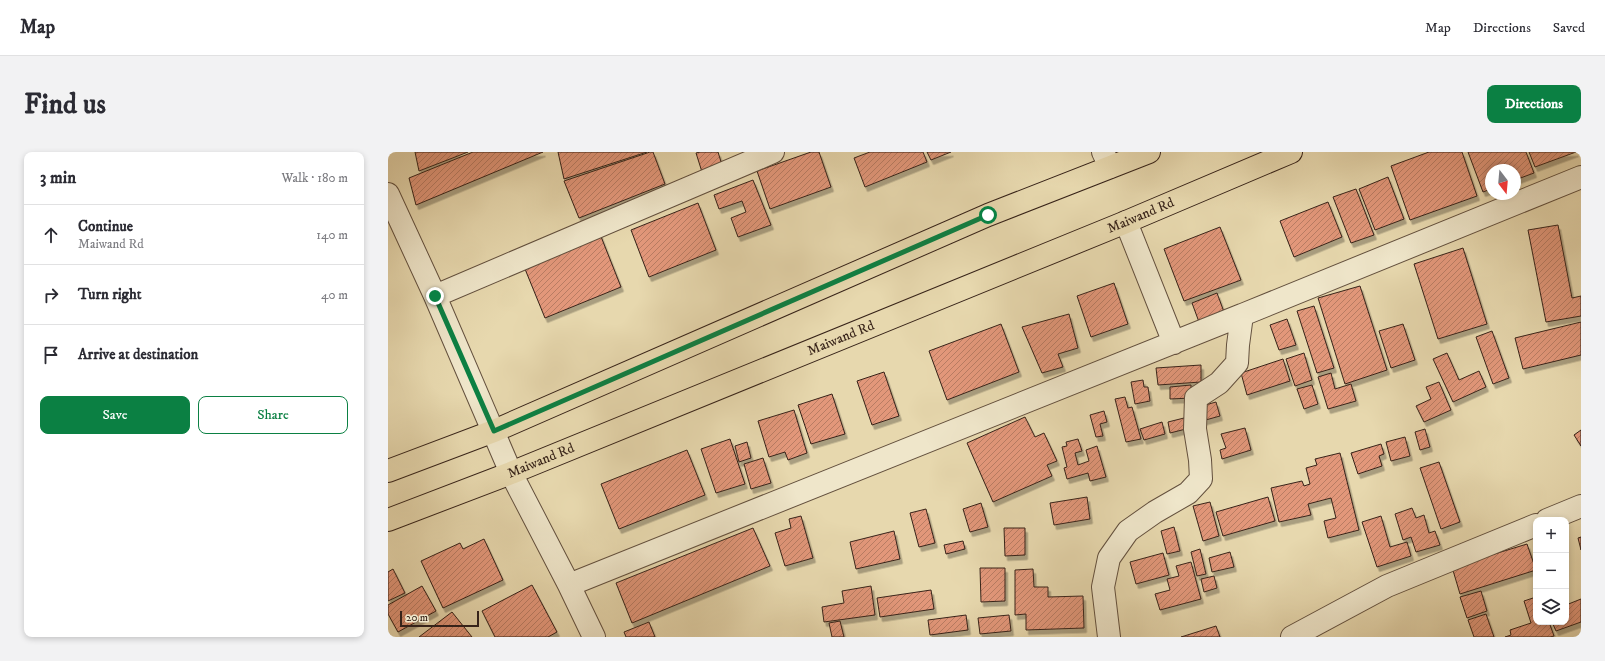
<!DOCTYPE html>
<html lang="en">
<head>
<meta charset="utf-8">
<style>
  :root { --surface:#fff; --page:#f2f2f3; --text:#2b2b33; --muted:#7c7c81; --line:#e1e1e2; --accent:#0b8043 }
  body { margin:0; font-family:"IM FELL DW Pica",serif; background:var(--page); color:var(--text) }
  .controls { position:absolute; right:12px; bottom:12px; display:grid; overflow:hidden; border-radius:8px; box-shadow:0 2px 6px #0003 }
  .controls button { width:36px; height:36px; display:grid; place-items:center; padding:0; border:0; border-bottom:1px solid var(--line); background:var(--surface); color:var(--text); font:20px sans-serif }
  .compass { position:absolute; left:1097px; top:12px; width:36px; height:36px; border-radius:50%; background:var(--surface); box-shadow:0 2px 6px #0003; rotate:164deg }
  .scale { position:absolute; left:12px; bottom:10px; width:79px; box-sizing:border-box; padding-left:4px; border:2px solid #372319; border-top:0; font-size:11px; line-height:14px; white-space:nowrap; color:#372319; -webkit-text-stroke:3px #efe6ca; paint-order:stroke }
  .stop { position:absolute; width:12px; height:12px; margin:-9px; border:3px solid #0b8043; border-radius:50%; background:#fff }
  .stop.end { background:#0b8043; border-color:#fff; box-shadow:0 1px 4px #0008 }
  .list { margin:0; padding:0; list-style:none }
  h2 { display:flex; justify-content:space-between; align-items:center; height:52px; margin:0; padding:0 16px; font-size:17px }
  h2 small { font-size:13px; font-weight:400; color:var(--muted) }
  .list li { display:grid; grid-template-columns:26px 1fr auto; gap:12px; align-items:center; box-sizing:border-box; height:60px; padding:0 16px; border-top:1px solid var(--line) }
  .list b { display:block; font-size:15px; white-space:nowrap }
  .list p { margin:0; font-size:13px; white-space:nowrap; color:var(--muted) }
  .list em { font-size:13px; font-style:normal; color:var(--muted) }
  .actions { display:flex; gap:8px; padding:12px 16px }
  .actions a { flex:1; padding:9px 0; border:1px solid var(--accent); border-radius:8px; text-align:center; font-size:14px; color:var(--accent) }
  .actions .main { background:var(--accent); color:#fff }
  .icon { flex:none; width:22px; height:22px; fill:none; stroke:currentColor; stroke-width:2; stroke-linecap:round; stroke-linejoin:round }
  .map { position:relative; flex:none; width:1193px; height:485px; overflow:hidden; border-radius:8px }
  header { display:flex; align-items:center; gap:24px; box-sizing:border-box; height:56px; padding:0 20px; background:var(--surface); border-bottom:1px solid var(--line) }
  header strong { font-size:19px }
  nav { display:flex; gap:22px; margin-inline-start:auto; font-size:14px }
  .intro { display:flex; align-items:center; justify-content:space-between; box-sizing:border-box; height:96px; padding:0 24px }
  h1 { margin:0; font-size:28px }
  .button { padding:10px 18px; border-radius:8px; background:var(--accent); color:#fff; font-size:14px; font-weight:700 }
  main { display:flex; gap:24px; padding:0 24px }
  aside { flex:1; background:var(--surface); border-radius:8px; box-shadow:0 2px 6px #0003 }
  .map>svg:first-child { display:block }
</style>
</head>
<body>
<header>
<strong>Map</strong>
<nav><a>Map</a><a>Directions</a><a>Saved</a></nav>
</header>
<div class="intro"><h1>Find us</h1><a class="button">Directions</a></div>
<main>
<aside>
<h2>3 min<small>Walk · 180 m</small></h2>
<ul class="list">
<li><svg class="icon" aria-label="ahead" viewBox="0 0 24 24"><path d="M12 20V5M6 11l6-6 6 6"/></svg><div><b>Continue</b><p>Maiwand Rd</p></div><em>140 m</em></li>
<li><svg class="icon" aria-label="right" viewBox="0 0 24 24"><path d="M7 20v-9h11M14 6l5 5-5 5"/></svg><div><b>Turn right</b></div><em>40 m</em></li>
<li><svg class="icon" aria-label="arrive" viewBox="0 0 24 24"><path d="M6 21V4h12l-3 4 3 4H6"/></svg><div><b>Arrive at destination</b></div></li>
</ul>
<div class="actions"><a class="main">Save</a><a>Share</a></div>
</aside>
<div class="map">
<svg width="1193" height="485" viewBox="0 0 1193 485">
  <defs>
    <pattern id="building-hatch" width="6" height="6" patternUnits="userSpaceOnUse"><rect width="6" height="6" fill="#e2977a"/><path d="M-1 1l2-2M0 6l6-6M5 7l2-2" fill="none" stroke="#b87b63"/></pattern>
    <filter id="shadow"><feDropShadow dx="2.5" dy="4.5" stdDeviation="0" flood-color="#0004"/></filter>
  </defs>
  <rect width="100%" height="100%" fill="#e7d8ae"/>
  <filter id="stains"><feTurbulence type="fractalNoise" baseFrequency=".005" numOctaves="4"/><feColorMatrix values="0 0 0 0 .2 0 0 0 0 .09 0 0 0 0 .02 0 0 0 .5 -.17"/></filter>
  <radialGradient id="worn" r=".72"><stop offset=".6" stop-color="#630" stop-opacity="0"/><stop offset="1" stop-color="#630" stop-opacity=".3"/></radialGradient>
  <path fill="url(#building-hatch)" stroke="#372319" filter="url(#shadow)" d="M27 0H80L31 19Z
    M85 0H155L28 53 21 26Z
    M170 0H259L176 27Z
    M262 0H265L277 32 191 66 176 29Z
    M312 0H330L334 13 314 20 308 1Z
    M423 0H431L443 35 382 57 369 19Z
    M482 0H535L539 10 477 35 466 6Z
    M539 0H563L543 8Z
    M1041 0H1074L1089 44 1022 68 1003 14Z
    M1080 0H1138L1146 21 1127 28V18H1103V37L1095 40Z
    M1141 0H1188L1147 15Z
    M1000 25 1016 67 987 78 971 37Z
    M365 28 383 73 350 85 343 66 358 60 354 49 331 57 326 43Z
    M968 37 986 83 963 91 945 45Z
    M940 50 954 85 906 105 892 69Z
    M310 51 328 98 261 125 243 78Z
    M1170 73 1184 146 1193 144V164L1158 170 1140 78Z
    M832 75 853 128 796 149 776 97Z
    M210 77 233 135 157 166 137 117Z
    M1075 96 1099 172 1050 187 1026 112Z
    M726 131 740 172 703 185 689 144Z
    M972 134 999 218 957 232 930 146Z
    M829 141 836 160 811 170 804 151Z
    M926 154 946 216 929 221 909 159Z
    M681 162 690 196 670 202 675 215 654 221 634 175Z
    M899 167 908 193 891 198 882 173Z
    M1193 170V203L1135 217 1127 186Z
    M613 172 631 220 559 248 541 199Z
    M1015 172 1027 208 1003 216 991 179Z
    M1104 179 1121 226 1105 232 1088 185Z
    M916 201 924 228 907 234 898 207Z
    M1059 201 1071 228 1091 219 1098 235 1065 250 1045 207Z
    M895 207 902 229 859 243 853 221Z
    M813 213V230L770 233 768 216Z
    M496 220 511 264 484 273 469 229Z
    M943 221 947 237 963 232 968 249 940 257 930 225Z
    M755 228 756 235H760L762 249 747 252 743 230Z
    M1051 230 1063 258 1036 270 1028 254 1043 247 1038 235Z
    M803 233V246L782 247V235Z
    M924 233 930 252 916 257 909 237Z
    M444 242 457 282 423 292 410 253Z
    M737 245 740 256 744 255 753 287 738 290 727 247Z
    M828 250 832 264 814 269 810 255Z
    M406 258 419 301 400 308 397 300 381 305 370 269Z
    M716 259 719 270 712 272 715 284 708 285 702 263Z
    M637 265 647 285 656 281 669 309 659 313 664 324 605 350 579 291Z
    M800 265 802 276 782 281 780 270Z
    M774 270 777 282 756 288 752 277Z
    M857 276 863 298 834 307 832 298 838 296 833 282Z
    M1037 277 1042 295 1032 298 1027 280Z
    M1193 278V294L1186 283Z
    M1017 285 1022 304 1003 309 998 290Z
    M342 287 357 332 328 341 313 297Z
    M690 287 694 299 687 301 690 313 701 309 698 298 709 294 718 325 702 329 700 321 679 327 676 316 679 315 674 295 679 294 678 290Z
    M359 290 363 306 351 310 347 294Z
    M993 292 996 302 991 304 994 314 970 322 963 301Z
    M299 298 317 343 231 377 213 332Z
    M952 301 971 378 940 386 936 369 948 366 943 346 920 352 923 363 891 370 883 336 914 329 916 334 922 332 918 316 929 313 927 307Z
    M375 306 383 331 363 337 356 312Z
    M1051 310 1072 370 1053 377 1032 316Z
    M699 345 702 367 666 373 662 351Z
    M880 345 887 369 835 384 828 360Z
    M822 350 831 384 815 389 805 354Z
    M593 351 600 375 582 380 575 357Z
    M1024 356 1028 366 1036 363 1041 381 1047 379 1052 393 1028 400 1023 385 1015 388 1007 362Z
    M538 357 547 391 531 395 522 361Z
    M413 364 425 406 397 414 387 381 403 376 401 367Z
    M993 364 1002 395 1019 390 1023 404 989 415 974 370Z
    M786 375 792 399 779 402 773 379Z
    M365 376 382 414 244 471 228 431Z
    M616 376H637V403L617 404Z
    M506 379 512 407 468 417 462 390Z
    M1193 385V398L1190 386Z
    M96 387 115 428 55 456 33 409 72 391 75 397Z
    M575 389 577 397 558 402 556 393Z
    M1139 392 1148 418 1072 442 1064 415Z
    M812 397 818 422 809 424 803 400Z
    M842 400 846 415 824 420 821 406Z
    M775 401 781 423 748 432 742 410Z
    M803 410 813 447 772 458 767 442 782 438 779 427 791 424 788 414Z
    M592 416H617V449L593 450Z
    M5 417 17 441 0 449V420Z
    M645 417 646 435H660V445L695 444 696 476 638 478V462L627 463V418Z
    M826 424 829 436 816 440 813 427Z
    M144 433 169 480 160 485H107L94 459Z
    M34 434 48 459 10 480 0 462V453Z
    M483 434 487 463 436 470 434 455 456 451 454 439Z
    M543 438 546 457 492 465 489 446Z
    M1093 439 1099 459 1079 466 1072 445Z
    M1148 445V470H1161L1166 484 1162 485H1117L1123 483 1122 478 1143 471 1136 449Z
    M1193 447V470L1168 479 1164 470H1178V453Z
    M64 460 84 485H31Z
    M1098 462 1106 485H1086L1080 468Z
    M578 463 580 478 542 483 540 468Z
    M621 463 623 479 592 482 590 466Z
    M452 469 456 485H444L441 471Z
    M261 470 267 485H238L236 480Z
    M828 474 832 485H793Z"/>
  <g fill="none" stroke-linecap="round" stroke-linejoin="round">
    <defs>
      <path id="minor" d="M715 0 722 15
        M0 42 47 144 123 321 181 433 206 485
        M738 70 786 191
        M47 144 385 0
        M1159 368 1193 354
        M181 433 854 163
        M721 485 715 435 721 406 740 379 767 360 800 341 813 327 812 308 807 277 808 246 831 231 849 211 850 193 854 163 1193 25
        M904 485 999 434 1148 373"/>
      <g id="major">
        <path d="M0 319 106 279 600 63 761 0"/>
        <path id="s1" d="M0 368 123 321 738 70 903 0"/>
      </g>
    </defs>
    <use href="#minor" stroke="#63503e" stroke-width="24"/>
    <use href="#major" stroke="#372319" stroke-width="24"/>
    <use href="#minor" stroke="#efe6ca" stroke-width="22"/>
    <use href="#major" stroke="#e7d8ae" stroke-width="22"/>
  </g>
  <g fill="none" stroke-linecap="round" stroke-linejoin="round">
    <path stroke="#0b8043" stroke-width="5" d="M47 144 106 279 600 63"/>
  </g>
  <g text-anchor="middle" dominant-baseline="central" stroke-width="3" stroke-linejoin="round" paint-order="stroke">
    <g font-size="14" fill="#372319" stroke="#efe6ca">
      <text stroke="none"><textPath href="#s1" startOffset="812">Maiwand Rd</textPath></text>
      <text stroke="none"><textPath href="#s1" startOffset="488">Maiwand Rd</textPath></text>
      <text stroke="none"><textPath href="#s1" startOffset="164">Maiwand Rd</textPath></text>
    </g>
  </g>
  <rect width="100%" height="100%" filter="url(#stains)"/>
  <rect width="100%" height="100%" fill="url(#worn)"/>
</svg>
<div class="controls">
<button>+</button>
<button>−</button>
<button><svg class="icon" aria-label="layers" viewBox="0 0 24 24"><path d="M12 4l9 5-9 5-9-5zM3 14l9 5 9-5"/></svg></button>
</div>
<svg class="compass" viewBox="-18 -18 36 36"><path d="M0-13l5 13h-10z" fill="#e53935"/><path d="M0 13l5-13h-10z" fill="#7c7c81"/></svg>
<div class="scale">20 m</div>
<div class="stop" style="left:600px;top:63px"></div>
<div class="stop end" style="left:47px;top:144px"></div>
</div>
</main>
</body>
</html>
